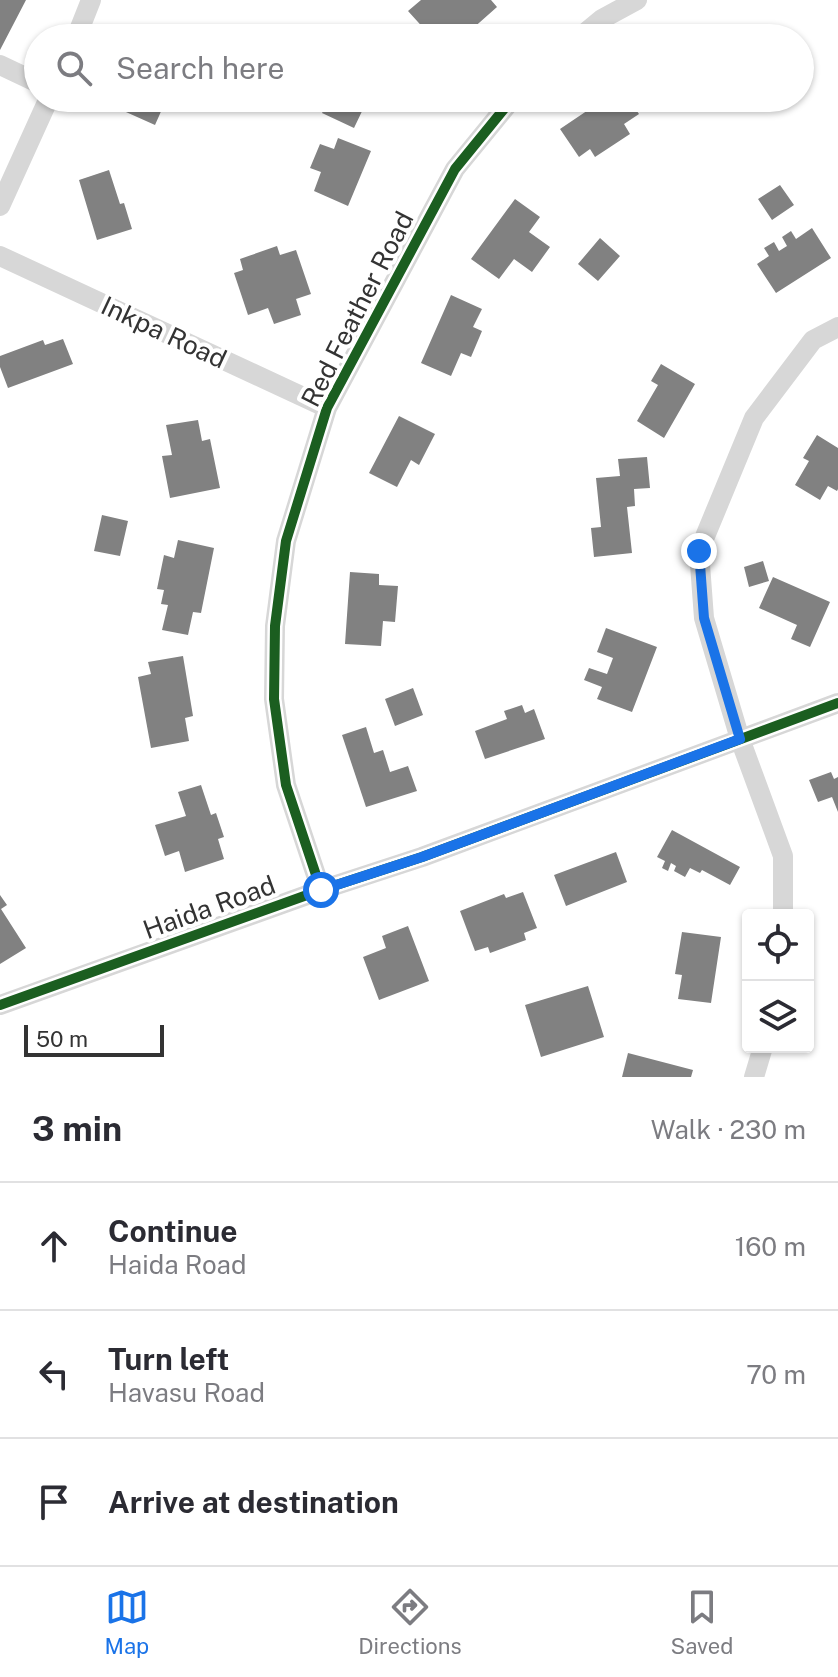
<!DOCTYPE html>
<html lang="en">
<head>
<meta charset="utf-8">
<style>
  :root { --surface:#fff; --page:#f2f2f3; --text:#2b2b33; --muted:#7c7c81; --line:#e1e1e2; --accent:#1a73e8 }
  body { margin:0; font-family:"Public Sans",sans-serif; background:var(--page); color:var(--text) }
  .controls { position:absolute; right:24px; bottom:24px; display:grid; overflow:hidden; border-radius:8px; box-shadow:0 2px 6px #0004 }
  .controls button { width:72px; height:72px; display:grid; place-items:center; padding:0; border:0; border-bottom:2px solid var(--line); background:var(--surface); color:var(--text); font:40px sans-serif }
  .scale { position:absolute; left:24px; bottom:20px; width:140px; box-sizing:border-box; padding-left:8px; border:4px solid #333; border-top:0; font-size:22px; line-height:28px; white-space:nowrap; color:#333; -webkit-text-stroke:6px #fff; paint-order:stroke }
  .stop { position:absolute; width:24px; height:24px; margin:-18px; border:6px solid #1a73e8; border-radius:50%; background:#fff }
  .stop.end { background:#1a73e8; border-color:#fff; box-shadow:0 2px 8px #0008 }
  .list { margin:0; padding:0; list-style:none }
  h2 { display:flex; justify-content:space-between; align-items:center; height:104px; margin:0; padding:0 32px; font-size:34px }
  h2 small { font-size:26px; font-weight:400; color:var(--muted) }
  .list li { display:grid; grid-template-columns:52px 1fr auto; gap:24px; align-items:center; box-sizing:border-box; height:128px; padding:0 32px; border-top:2px solid var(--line) }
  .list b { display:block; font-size:30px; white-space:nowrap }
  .list p { margin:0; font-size:26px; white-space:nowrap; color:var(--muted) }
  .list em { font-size:26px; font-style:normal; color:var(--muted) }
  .icon { flex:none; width:44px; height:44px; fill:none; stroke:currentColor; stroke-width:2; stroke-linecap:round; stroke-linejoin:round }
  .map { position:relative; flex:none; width:838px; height:1077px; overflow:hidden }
  .search { position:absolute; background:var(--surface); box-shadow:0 2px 6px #0004; left:24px; right:24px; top:24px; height:88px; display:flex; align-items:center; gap:20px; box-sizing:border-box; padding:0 28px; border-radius:44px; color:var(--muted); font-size:30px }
  .sheet { height:488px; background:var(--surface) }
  nav { display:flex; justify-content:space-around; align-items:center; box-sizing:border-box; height:112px; border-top:2px solid var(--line); background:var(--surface); font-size:22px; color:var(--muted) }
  nav a { display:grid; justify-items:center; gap:4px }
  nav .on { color:var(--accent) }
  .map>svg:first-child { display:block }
</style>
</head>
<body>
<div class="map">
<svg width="838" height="1077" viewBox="0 0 838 1077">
  <rect width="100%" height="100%" fill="#fff"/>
  <path fill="#818181" d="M0 0H26L0 50Z
    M421 0H491L497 7 462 38H420L427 32 408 11Z
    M743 24 751 38H697L721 25 726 33Z
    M121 98H167L155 125 117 108Z
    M330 98H350L365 105 354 128 322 113Z
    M606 98H628L639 114 624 124 630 134 595 157 590 149 579 157 560 129Z
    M338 138 371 151 348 206 314 191 321 172 310 168 320 144 334 149Z
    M109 170 120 204 124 203 132 229 97 240 79 180Z
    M780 185 794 205 772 220 758 199Z
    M515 199 540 217 529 232 550 247 532 272 514 259 499 279 471 259Z
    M812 228 831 258 776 293 757 264 769 256 764 248 774 242 779 251 787 246 782 237 791 231 796 239Z
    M600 238 620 256 598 281 578 264Z
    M277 246 280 255 296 250 311 294 296 299 301 315 274 324 268 308 248 315 234 273 243 270 240 259Z
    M451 295 482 309 473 327 482 331 471 357 461 353 451 376 421 363Z
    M63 339 73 364 8 388 0 367V356L43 340 45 345Z
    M661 364 695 384 664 438 637 421 658 385 651 381Z
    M399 416 435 434 419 465 411 460 397 487 369 473Z
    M198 420 202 441 210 439 220 488 170 498 162 456 172 455 166 425Z
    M817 435 838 448V489L837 491 828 486 820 500 795 485 809 461 803 458Z
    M647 457 650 488 634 489 635 506 627 507 632 553 594 557 591 528 601 527 596 478 620 476 618 459Z
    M102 515 128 521 120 556 94 551Z
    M178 540 214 548 201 613 193 612 188 635 162 630 168 605 161 604 164 590 157 589 164 555 174 558Z
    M763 561 769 581 749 587 744 567Z
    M350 572 379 574V585L398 586 395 622 383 621 381 646 345 644Z
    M773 577 830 602 810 647 791 639 797 625 759 608Z
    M606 628 657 647 632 712 597 699 602 687 584 680 589 668 607 674 613 658 597 652Z
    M183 656 193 716 185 718 189 741 151 748 138 677 151 674 148 662Z
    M413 688 423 715 395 726 385 699Z
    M522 705 525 713 534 709 545 739 485 759 475 731 507 719 504 711Z
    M366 727 374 753 383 750 390 772 408 766 417 791 366 807 342 735Z
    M831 772 834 779 838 777V812L832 797 818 802 809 780Z
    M201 785 211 815 216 813 224 837 218 839 224 859 185 872 179 851 165 856 155 825 186 816 178 792Z
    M672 830 740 867 730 885 702 870 700 873 690 868 685 877 674 871 676 866 671 863 668 871 662 868 665 861 657 857Z
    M616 852 627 882 566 906 554 875Z
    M523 892 537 928 524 933 526 940 490 953 488 947 475 951 460 911 504 894 506 898Z
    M0 895 7 905 1 909 26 948 0 964Z
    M408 926 429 981 379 1000 363 957 386 948 382 936Z
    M682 932 721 937 711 1003 678 999 682 975 675 974Z
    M588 986 604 1037 541 1057 525 1005Z
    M628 1053 693 1070 691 1077H622Z"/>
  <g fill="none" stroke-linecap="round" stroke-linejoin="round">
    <path stroke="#d7d7d7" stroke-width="20" d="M76 38 91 0
      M579 38 602 19 637 0
      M0 65 38 83
      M0 206 49 98
      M0 256 327 408
      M321 890 286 785 274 699 275 626 286 541 327 408 455 169 513 98
      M783 915V856L740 739 704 618 699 551 754 418 813 340 838 327
      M0 1005 321 890 422 857 838 703
      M754 1077 763 1047"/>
    <defs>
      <path id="cycleway" d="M321 890 286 785 274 699 275 626 286 541 327 408 455 169 513 98
        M0 1005 321 890 422 857 838 703"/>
    </defs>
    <use href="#cycleway" stroke="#fff" stroke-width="15"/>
    <use href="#cycleway" stroke="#1b5e20" stroke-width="10"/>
  </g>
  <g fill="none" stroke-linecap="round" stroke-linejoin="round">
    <path stroke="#1a73e8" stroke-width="10" d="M321 890 422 857 740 739 704 618 699 551"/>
  </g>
  <g text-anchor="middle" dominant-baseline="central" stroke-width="8" stroke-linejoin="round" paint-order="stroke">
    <g font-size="26" fill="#333" stroke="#fff">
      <text transform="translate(357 309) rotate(-63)">Red Feather Road</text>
      <text transform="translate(164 332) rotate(25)">Inkpa Road</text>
      <text transform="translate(209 907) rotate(-20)">Haida Road</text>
    </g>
  </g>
</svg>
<div class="controls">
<button><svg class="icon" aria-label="locate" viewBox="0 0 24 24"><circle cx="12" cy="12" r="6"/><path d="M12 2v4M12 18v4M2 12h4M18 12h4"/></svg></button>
<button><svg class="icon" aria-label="layers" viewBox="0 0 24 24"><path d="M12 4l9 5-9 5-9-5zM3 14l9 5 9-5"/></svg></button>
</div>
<div class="scale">50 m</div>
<div class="stop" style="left:321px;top:890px"></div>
<div class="stop end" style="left:699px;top:551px"></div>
<div class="search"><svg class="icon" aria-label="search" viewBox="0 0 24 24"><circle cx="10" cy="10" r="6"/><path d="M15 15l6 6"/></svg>Search here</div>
</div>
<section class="sheet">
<h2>3 min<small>Walk · 230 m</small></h2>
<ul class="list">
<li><svg class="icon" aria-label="ahead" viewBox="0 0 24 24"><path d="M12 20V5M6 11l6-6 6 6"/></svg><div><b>Continue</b><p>Haida Road</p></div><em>160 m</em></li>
<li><svg class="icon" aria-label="left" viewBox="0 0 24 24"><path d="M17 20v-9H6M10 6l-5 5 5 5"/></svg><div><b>Turn left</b><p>Havasu Road</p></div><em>70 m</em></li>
<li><svg class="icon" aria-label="arrive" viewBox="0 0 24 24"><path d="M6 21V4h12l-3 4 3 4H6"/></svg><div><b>Arrive at destination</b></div></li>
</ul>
</section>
<nav>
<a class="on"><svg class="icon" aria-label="map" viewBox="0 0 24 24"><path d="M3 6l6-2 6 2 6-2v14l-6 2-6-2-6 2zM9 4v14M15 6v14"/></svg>Map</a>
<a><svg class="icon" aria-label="directions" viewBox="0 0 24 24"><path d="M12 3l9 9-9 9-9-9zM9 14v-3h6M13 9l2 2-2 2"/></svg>Directions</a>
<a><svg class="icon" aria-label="saved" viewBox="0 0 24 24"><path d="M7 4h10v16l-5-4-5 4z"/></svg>Saved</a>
</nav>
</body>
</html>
